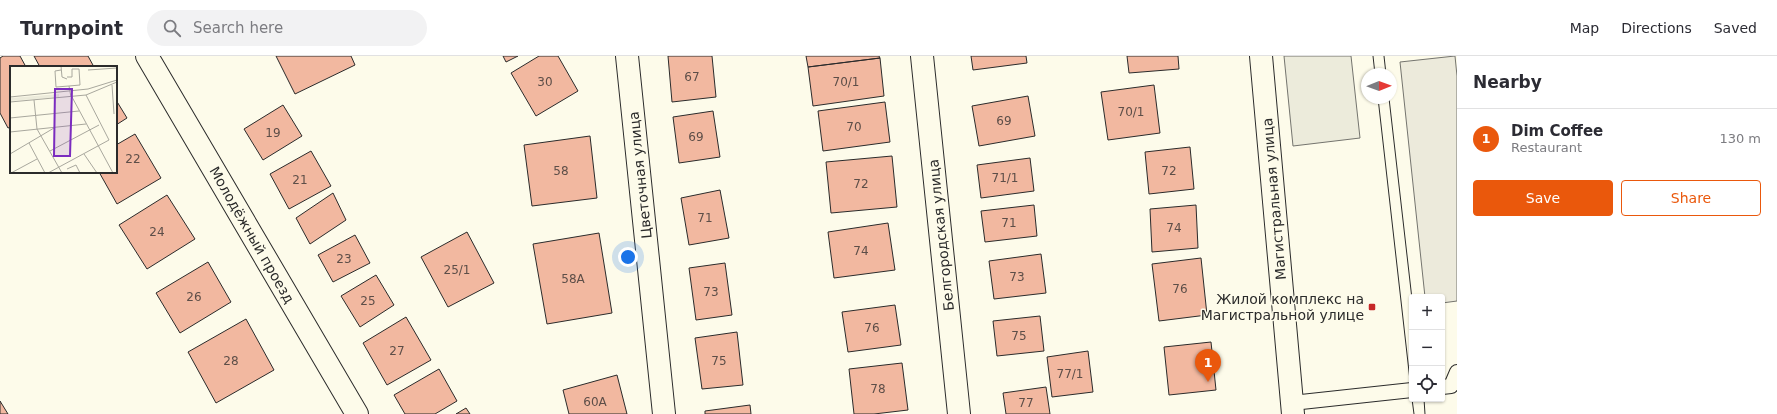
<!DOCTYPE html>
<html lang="en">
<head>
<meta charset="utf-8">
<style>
  :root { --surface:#fff; --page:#f2f2f3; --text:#2b2b33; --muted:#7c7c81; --line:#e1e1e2; --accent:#ea580c }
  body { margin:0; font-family:"DejaVu Sans",sans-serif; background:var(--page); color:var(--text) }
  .controls { position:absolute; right:12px; bottom:12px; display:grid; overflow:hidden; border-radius:4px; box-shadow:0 1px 3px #0004 }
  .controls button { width:36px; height:36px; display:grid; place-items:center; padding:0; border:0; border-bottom:1px solid var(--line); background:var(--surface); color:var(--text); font:20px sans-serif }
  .compass { position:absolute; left:1361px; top:12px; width:36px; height:36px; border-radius:50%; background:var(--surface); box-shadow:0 1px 3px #0004; rotate:89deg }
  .you { position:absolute; left:628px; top:201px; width:14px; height:14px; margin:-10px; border:3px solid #fff; border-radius:50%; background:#1a73e8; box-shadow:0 0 0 6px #1a73e833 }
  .badge { display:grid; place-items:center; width:26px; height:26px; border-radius:50%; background:var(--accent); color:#fff; font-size:13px; font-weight:700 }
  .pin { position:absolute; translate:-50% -33px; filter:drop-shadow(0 1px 2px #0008) }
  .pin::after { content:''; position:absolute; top:21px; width:14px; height:12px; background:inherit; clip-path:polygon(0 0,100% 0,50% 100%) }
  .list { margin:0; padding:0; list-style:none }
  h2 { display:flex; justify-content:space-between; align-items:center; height:52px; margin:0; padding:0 16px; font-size:17px }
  h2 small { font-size:13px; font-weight:400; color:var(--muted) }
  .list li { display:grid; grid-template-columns:26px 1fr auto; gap:12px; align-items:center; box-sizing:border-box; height:60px; padding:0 16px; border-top:1px solid var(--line) }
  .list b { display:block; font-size:15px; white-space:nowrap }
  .list p { margin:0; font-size:13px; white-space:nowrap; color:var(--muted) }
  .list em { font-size:13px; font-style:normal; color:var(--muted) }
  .actions { display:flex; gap:8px; padding:12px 16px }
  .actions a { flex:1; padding:9px 0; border:1px solid var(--accent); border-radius:4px; text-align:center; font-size:14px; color:var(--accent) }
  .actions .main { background:var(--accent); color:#fff }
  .icon { flex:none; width:22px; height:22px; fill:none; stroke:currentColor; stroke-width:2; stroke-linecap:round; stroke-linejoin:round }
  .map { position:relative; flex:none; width:1457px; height:358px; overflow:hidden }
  header { display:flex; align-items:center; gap:24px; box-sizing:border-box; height:56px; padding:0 20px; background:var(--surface); border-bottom:1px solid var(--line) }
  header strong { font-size:19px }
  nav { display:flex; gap:22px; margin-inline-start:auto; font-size:14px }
  .search { width:280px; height:36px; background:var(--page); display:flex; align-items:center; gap:10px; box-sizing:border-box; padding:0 14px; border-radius:22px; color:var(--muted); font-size:15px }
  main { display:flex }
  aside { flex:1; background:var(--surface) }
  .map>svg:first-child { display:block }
</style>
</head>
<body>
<header>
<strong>Turnpoint</strong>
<div class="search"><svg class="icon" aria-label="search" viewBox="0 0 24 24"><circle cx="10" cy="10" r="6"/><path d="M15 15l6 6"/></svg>Search here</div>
<nav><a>Map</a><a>Directions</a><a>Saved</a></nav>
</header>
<main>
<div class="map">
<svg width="1457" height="358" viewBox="0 0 1457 358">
  <rect width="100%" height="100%" fill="#fdfbea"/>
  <path fill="#ecebdb" stroke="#74746e" d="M1284 0H1351L1360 82 1293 90Z"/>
  <path fill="#eceadb" stroke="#74746e" d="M1455 0 1457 20V245L1442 247V241H1425L1400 6Z"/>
  <path fill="#f2b8a0" stroke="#2b2b2b" d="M3 0H20L26 11H11V71L8 72 0 57V2Z
    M34 0H88L94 11H40Z
    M276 0H351L355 9 295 38Z
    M503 0H518L506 6Z
    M539 0H558L578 35 536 60 511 17Z
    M668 0H712L716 41 672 46Z
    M806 0H879L880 2 808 11Z
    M971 0H1026L1027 7 973 14Z
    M1127 0H1178L1179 13 1129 17Z
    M880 2 884 40 813 50 808 11Z
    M1154 29 1160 77 1108 84 1101 36Z
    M1028 40 1035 80 979 90 972 50Z
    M116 44 127 62 116 69Z
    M885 46 890 86 823 95 818 55Z
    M283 49 302 80 263 104 244 73Z
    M713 55 720 101 679 107 673 61Z
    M135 78 161 122 117 148 99 116H116V89Z
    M590 80 597 142 532 150 524 89Z
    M1190 91 1194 133 1149 138 1145 96Z
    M311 95 331 130 289 153 270 118Z
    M892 100 897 151 831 157 826 106Z
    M1030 102 1034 135 981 142 977 109Z
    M720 134 729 182 689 189 681 142Z
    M333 137 346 164 310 188 296 162Z
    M167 139 195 183 147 213 119 169Z
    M1034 149 1037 180 985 186 981 155Z
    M1196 149 1198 192 1152 196 1150 153Z
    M888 167 895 214 834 222 828 176Z
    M467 176 494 227 448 251 421 201Z
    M599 177 612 257 547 268 533 188Z
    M355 179 370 207 333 226 318 199Z
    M1041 198 1046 237 994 243 989 205Z
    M1201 202 1207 259 1159 265 1152 208Z
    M208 206 231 246 180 277 156 237Z
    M725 207 732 259 696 264 689 212Z
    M376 219 394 249 360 271 341 240Z
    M895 249 901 289 848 296 842 256Z
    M1040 260 1044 295 997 300 993 265Z
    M406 261 431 304 387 329 363 287Z
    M246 263 274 314 216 347 188 296Z
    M737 276 743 329 702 333 695 282Z
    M1211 286 1216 334 1169 339 1164 291Z
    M1088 295 1093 336 1052 341 1047 301Z
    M902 307 908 354 874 358H854L849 313Z
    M439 313 457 345 435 358H405L394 339Z
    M617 319 627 358H569L563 334Z
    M1046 331 1050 358H1006L1003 337Z
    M0 345 8 358H0Z
    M750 349 751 358H705V355Z
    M466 352 470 358H456Z"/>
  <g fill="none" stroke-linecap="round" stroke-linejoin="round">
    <defs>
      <path id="lane" d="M1442 331 1451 330 1457 316
        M1292 347 1412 334"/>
      <path id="street" d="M147 0 357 358
        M627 0 664 358
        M922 0 959 358"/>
      <path id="secondary" d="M1261 0 1293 358"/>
    </defs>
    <use href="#lane" stroke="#2b2b2b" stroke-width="16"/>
    <use href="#street" stroke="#2b2b2b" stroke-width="24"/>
    <use href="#secondary" stroke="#2b2b2b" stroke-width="24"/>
    <use href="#lane" stroke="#fdfbea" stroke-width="14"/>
    <use href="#street" stroke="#fdfbea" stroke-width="22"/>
    <use href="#secondary" stroke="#fdfbea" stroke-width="22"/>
    <path stroke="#2b2b2b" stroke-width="1" d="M1373 0 1375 18
      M1384 0 1386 18
      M1378 42 1412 342
      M1389 42 1412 243
      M1412 343 1414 358
      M1424 343 1425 358"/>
  </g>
  <rect fill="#c62828" stroke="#fdfbea" stroke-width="1.5" x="1368" y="247" width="8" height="8" rx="2"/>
  <g text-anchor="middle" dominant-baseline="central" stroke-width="3" stroke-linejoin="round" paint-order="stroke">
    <g font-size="12" fill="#5d4e48">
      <text x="692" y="21">67</text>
      <text x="545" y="26">30</text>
      <text x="846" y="26">70/1</text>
      <text x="1131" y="56">70/1</text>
      <text x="1004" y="65">69</text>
      <text x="854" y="71">70</text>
      <text x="273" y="77">19</text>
      <text x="696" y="81">69</text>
      <text x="133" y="103">22</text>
      <text x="561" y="115">58</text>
      <text x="1169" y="115">72</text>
      <text x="1005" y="122">71/1</text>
      <text x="300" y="124">21</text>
      <text x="861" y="128">72</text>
      <text x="705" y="162">71</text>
      <text x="1009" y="167">71</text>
      <text x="1174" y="172">74</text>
      <text x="157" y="176">24</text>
      <text x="861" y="195">74</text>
      <text x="344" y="203">23</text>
      <text x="457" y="214">25/1</text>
      <text x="1017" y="221">73</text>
      <text x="573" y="223">58А</text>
      <text x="1180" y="233">76</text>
      <text x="711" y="236">73</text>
      <text x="194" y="241">26</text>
      <text x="368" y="245">25</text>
      <text x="872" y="272">76</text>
      <text x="1019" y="280">75</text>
      <text x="397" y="295">27</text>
      <text x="231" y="305">28</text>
      <text x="719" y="305">75</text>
      <text x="1070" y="318">77/1</text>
      <text x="878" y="333">78</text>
      <text x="595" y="346">60А</text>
      <text x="1026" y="347">77</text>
    </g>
    <g font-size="14" fill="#2b2b2b" stroke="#fdfbea">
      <text transform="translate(640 119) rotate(-96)">Цветочная улица</text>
      <text transform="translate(1274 143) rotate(-95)">Магистральная улица</text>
      <text transform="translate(252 179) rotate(60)">Молодёжный проезд</text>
      <text transform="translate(941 179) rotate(-96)">Белгородская улица</text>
    </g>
    <g font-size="14" fill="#2b2b2b" stroke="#fdfbea" text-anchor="end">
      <text x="1364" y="243">Жилой комплекс на<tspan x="1364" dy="16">Магистральной улице</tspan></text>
    </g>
  </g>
  <g transform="translate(10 10)">
    <rect width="107" height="107" fill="#fdfbea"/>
    <path d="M49 28V31L0 35V32Z" fill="#ecebdb"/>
    <path fill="none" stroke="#a9a89e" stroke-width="1" d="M51 0 52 11 57 13M51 4 45 5 46 21 59 20 61 31M78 4 107 2M57 11H62V3H69L70 19 59 20M102 19 104 48M0 31 78 23 107 14M62 31 103 107M24 34 27 63 52 107M0 36 76 29 107 16M0 52 69 45M0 66 76 58M19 77 35 107M40 85 89 59M0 88 44 62M74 88 87 107M57 103 66 99 70 107M1 107 27 93M38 107 99 74 76 29"/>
    <path fill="#7b2cbf" fill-opacity="0.15" stroke="#7b2cbf" stroke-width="2" d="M45 23H62L60 90H44Z"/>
    <rect width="107" height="107" fill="none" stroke="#2b2b2b" stroke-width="2"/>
  </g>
</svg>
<div class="controls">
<button>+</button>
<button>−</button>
<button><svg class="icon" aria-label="locate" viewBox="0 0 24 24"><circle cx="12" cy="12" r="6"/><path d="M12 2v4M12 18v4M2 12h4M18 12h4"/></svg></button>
</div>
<svg class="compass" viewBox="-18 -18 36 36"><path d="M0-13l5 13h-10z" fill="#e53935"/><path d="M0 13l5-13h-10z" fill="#7c7c81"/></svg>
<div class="you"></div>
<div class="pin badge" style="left:1208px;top:326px">1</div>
</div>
<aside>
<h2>Nearby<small></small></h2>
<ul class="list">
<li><span class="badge">1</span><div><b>Dim Coffee</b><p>Restaurant</p></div><em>130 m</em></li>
</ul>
<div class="actions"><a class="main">Save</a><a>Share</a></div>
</aside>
</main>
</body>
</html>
